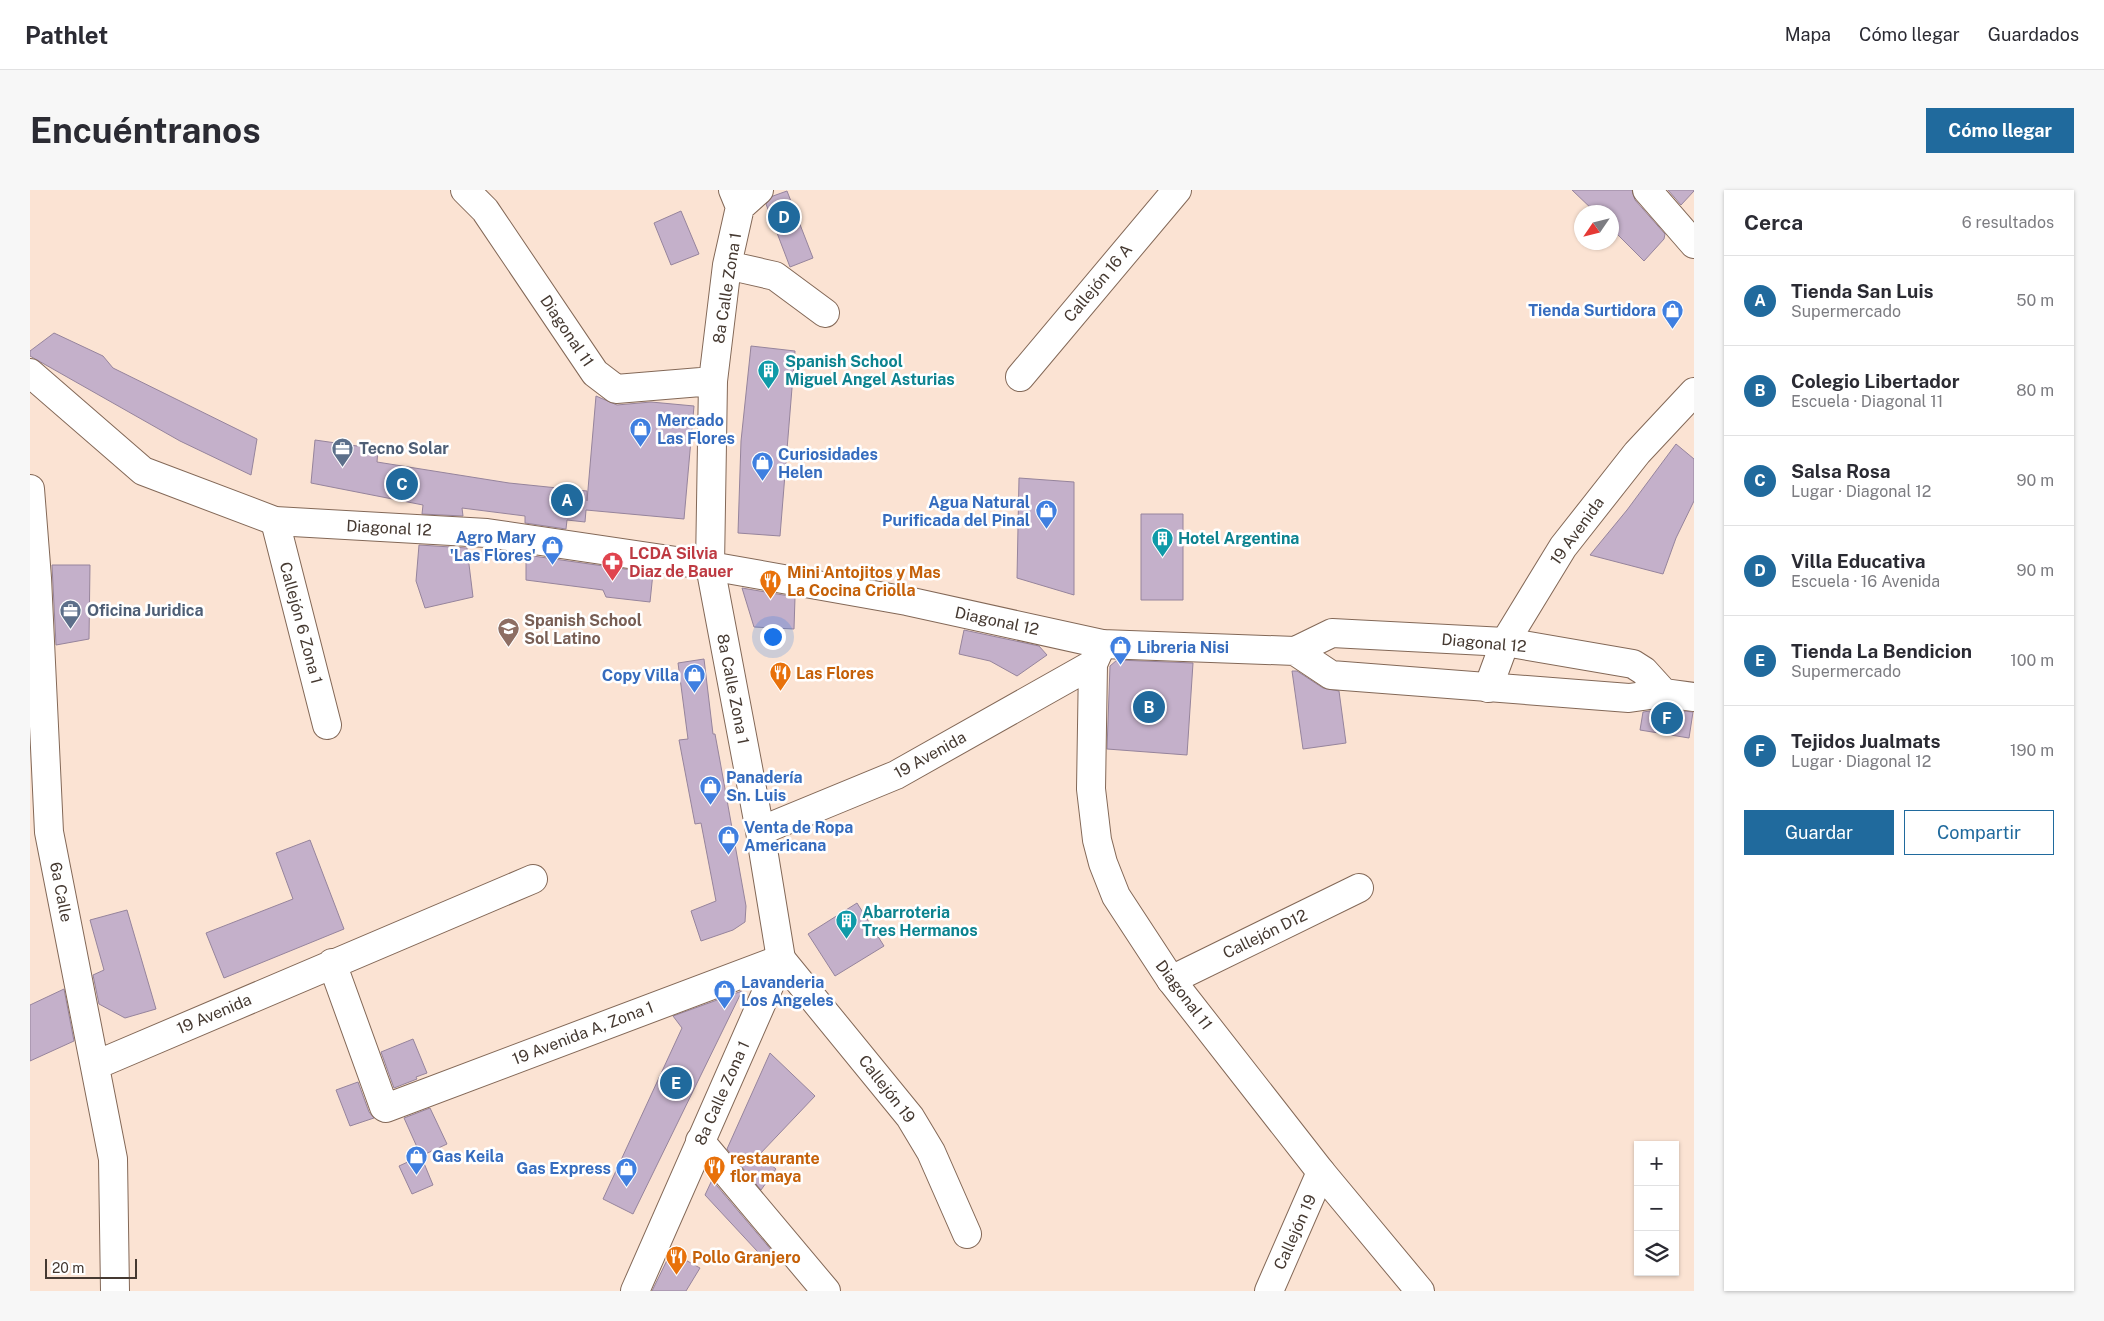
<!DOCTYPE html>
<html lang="es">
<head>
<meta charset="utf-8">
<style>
  :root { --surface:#fff; --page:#f7f7f7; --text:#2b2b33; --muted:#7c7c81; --line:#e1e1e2; --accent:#206a9d }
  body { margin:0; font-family:"Public Sans",sans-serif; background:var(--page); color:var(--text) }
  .controls { position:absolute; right:15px; bottom:15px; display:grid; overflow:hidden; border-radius:0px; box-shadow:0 1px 4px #0004 }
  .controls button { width:45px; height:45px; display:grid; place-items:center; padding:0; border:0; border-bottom:1px solid var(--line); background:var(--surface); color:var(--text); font:25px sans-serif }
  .compass { position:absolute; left:1544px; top:15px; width:45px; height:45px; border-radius:50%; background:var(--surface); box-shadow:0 1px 4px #0004; rotate:235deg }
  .scale { position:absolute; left:15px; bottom:12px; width:92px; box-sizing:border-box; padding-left:5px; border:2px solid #453931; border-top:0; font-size:14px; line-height:18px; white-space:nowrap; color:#453931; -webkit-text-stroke:4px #fff; paint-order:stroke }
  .you { position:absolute; left:742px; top:446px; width:18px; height:18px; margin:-12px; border:4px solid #fff; border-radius:50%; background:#1a73e8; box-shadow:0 0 0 8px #1a73e833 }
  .badge { display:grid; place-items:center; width:32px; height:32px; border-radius:50%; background:var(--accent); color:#fff; font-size:16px; font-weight:700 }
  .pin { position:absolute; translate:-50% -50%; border:2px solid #fff; box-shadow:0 1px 5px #0006 }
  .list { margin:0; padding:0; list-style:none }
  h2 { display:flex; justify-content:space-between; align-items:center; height:65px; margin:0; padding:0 20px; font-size:21px }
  h2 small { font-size:16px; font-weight:400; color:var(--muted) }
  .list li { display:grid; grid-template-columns:32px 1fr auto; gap:15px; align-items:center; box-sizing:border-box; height:90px; padding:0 20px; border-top:1px solid var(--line) }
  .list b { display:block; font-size:19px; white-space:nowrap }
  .list p { margin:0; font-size:16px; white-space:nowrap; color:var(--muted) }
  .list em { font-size:16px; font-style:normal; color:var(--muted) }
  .actions { display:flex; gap:10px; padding:15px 20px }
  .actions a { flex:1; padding:11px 0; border:1px solid var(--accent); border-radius:0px; text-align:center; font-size:18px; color:var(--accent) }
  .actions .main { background:var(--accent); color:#fff }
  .icon { flex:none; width:28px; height:28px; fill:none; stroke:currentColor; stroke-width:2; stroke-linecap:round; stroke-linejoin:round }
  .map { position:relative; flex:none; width:1664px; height:1101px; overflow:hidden; border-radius:0px }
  header { display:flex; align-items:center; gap:30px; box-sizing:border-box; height:70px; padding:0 25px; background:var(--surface); border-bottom:1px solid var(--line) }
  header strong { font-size:24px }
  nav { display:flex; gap:28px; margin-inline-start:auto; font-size:18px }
  .intro { display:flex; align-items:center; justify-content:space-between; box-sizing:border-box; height:120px; padding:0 30px }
  h1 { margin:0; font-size:35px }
  .button { padding:12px 22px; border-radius:0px; background:var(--accent); color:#fff; font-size:18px; font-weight:700 }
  main { display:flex; gap:30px; padding:0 30px }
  aside { flex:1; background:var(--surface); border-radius:0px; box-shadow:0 1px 4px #0004 }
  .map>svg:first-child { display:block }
</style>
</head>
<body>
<header>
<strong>Pathlet</strong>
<nav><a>Mapa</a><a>Cómo llegar</a><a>Guardados</a></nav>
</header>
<div class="intro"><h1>Encuéntranos</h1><a class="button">Cómo llegar</a></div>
<main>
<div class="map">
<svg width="1664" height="1101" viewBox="0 0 1664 1101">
  <rect width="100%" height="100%" fill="#fbe3d3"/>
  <path fill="#c4b0ca" stroke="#96849c" d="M1542 0H1602L1605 10 1635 44 1634 49 1614 71 1582 39V22H1565Z
    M1638 0H1664V1L1651 15Z
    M757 1 783 68 760 77 736 14 743 6Z
    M651 21 669 64 641 75 624 33Z
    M24 143 73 166 83 178 227 249 221 285 150 251 0 166V161Z
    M721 156 765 161 750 346 708 343 711 251Z
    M566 206 587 215 621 212 664 216 654 329 556 320 555 332 537 330 536 339 495 333V326L432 318 433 326 392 324 393 315 281 293 285 250 348 259 347 272 479 293 557 301V311Z
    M1646 254 1664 269V311L1646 348 1633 384 1560 365 1597 320Z
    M989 288 1044 292V405L987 388Z
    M1111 324H1153V410H1111Z
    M389 355 437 358 443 407 395 418 386 391Z
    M496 365 623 383 620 412 576 407 573 400 496 390Z
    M22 375H60L59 449 26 455Z
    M712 398 765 407 764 439 724 437Z
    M934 440 1009 456 1017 465 987 486 960 471 929 464Z
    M674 469 683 544H685L690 571 716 716 715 732 703 740 671 751 661 721 686 711 671 633 665 634 649 550 658 549 648 473Z
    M1087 470 1163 473 1157 565 1077 559 1080 476Z
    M1262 481H1267L1293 498 1309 501 1316 553 1273 559Z
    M1634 519 1663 522 1659 548 1610 540 1613 522Z
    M280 650 314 739 194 788 176 743 263 709 246 663Z
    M827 713 854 756 805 786 778 744Z
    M97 720 126 819 95 828 69 814 63 785 74 780 60 730Z
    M34 799 44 851 0 871V815Z
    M712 801 603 1024 573 1009 652 838 643 826Z
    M383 849 397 883 386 887 387 889 364 898 351 862Z
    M740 863 785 906 729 965 746 979 731 1000 697 959Z
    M328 892 339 922 344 928 320 936 306 900Z
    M400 918 417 954 391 966 374 928Z
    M391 966 403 995 382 1004 369 976Z
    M682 990 748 1068 740 1075 675 1005Z
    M641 1062 670 1078 656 1101H622Z"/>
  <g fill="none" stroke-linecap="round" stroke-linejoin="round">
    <defs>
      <path id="minor" d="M435 0 455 20 565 183 586 199 683 191
        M1617 0 1664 54
        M710 17 729 0
        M697 75 745 86 795 123
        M990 187 1147 0
        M0 299 7 388 19 642 83 969 85 1101
        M245 331 297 535
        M680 376 683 191 697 75 710 17 703 0
        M1458 498 1475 452 1533 357 1607 263 1664 202
        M302 773 354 917 356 918 751 769 880 927 901 962 937 1044
        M1141 790 1329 698
        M66 875 503 689
        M670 951 796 1101
        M1239 1101 1291 982"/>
      <path id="tertiary" d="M1072 454 1063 474 1061 599 1067 650 1073 673 1086 706 1141 790 1291 982 1390 1101
        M730 641 866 585 1063 474
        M605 1101 751 769 730 641 680 376"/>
      <path id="secondary" d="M0 183 113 281 245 331 457 343 680 376 877 411 1072 454 1265 461 1302 443 1475 452 1603 474 1614 481 1634 503
        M1265 461 1301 485 1599 508 1634 503 1664 507"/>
    </defs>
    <use href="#minor" stroke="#836857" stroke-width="30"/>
    <use href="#tertiary" stroke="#836857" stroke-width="30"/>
    <use href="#secondary" stroke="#836857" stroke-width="30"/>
    <use href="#minor" stroke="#fff" stroke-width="28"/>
    <use href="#tertiary" stroke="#fff" stroke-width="28"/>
    <use href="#secondary" stroke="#fff" stroke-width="28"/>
  </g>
  <defs>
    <symbol id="shop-pin" viewBox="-11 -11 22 30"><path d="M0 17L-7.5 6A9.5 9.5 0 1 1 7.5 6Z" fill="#3f7fe0" stroke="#fff"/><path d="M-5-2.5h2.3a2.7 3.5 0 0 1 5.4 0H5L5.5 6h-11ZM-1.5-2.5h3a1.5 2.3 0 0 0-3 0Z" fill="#fff"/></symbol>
    <symbol id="building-pin" viewBox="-11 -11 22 30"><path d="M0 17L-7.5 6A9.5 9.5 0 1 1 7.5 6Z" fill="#0f9aa8" stroke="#fff"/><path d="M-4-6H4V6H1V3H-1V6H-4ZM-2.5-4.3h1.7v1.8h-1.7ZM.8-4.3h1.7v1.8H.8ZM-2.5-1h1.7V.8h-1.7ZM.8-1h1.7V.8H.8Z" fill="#fff"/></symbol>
    <symbol id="office-pin" viewBox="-11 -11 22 30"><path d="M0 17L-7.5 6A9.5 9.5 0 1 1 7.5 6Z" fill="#5c6f8a" stroke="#fff"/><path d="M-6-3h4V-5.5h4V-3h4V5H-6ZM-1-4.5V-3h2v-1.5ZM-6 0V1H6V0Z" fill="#fff"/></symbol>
    <symbol id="pharmacy-pin" viewBox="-11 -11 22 30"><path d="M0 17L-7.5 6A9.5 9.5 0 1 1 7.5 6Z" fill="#e0444e" stroke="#fff"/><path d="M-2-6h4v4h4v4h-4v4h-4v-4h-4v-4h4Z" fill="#fff"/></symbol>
    <symbol id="restaurant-pin" viewBox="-11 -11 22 30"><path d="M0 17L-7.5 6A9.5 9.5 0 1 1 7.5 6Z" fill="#e8710a" stroke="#fff"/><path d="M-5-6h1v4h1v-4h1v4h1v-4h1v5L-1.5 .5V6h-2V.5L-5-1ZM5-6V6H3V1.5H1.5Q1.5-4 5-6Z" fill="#fff"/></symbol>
    <symbol id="school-pin" viewBox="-11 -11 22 30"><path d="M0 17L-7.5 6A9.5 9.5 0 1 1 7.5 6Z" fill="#8d6e63" stroke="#fff"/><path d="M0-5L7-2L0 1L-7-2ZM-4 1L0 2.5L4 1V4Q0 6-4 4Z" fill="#fff"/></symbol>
  </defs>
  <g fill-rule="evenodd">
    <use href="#shop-pin" x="1630" y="108" width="25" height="34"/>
    <use href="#building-pin" x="726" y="168" width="25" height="34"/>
    <use href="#shop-pin" x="598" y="226" width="25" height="34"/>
    <use href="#office-pin" x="300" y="246" width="25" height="34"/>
    <use href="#shop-pin" x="720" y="260" width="25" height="34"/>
    <use href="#shop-pin" x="1004" y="308" width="25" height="34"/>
    <use href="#building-pin" x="1120" y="336" width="25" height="34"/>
    <use href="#shop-pin" x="510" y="344" width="25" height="34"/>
    <use href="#pharmacy-pin" x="570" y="360" width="25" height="34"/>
    <use href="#restaurant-pin" x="728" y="378" width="25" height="34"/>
    <use href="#office-pin" x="28" y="408" width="25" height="34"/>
    <use href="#school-pin" x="466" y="426" width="25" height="34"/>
    <use href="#shop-pin" x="1078" y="444" width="25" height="34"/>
    <use href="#restaurant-pin" x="738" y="470" width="25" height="34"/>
    <use href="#shop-pin" x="652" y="472" width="25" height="34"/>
    <use href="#shop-pin" x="668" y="584" width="25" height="34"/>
    <use href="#shop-pin" x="686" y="634" width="25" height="34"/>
    <use href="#building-pin" x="804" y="718" width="25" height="34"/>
    <use href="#shop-pin" x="682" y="788" width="25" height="34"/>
    <use href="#shop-pin" x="374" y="954" width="25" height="34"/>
    <use href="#restaurant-pin" x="672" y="964" width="25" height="34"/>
    <use href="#shop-pin" x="584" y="966" width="25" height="34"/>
    <use href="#restaurant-pin" x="634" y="1054" width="25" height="34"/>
  </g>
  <g text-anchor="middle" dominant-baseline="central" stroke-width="5" stroke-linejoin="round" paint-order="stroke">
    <g font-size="16" fill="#453931" stroke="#fff">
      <text transform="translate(1068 93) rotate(-50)">Callejón 16 A</text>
      <text transform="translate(697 98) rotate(-81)">8a Calle Zona 1</text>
      <text transform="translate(537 141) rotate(56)">Diagonal 11</text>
      <text transform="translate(359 338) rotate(3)">Diagonal 12</text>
      <text transform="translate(1547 341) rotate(-54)">19 Avenida</text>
      <text transform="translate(967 431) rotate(12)">Diagonal 12</text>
      <text transform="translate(271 433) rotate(75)">Callejón 6 Zona 1</text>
      <text transform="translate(1454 453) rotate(5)">Diagonal 12</text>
      <text transform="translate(703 499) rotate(79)">8a Calle Zona 1</text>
      <text transform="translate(900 565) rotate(-29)">19 Avenida</text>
      <text transform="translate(31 702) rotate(79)">6a Calle</text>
      <text transform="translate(1235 744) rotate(-26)">Callejón D12</text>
      <text transform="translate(1154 805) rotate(53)">Diagonal 11</text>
      <text transform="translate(184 824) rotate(-23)">19 Avenida</text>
      <text transform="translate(553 843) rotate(-21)">19 Avenida A, Zona 1</text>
      <text transform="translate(857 899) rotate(52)">Callejón 19</text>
      <text transform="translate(692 903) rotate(-66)">8a Calle Zona 1</text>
      <text transform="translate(1265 1042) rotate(-66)">Callejón 19</text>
    </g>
    <g font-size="16" font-weight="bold" fill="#366cbe" stroke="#fff" text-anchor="start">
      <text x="1626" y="120" text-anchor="end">Tienda Surtidora</text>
      <text x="627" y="230">Mercado<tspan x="627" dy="18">Las Flores</tspan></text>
      <text x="748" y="264">Curiosidades<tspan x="748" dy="18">Helen</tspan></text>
      <text x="1000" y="312" text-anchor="end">Agua Natural<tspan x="1000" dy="18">Purificada del Pinal</tspan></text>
      <text x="506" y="347" text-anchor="end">Agro Mary<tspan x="506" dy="18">'Las Flores'</tspan></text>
      <text x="1107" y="457">Libreria Nisi</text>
      <text x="649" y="485" text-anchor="end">Copy Villa</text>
      <text x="696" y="587">Panadería<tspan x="696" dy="18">Sn. Luis</tspan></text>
      <text x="714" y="637">Venta de Ropa<tspan x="714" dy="18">Americana</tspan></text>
      <text x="711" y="792">Lavanderia<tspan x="711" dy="18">Los Angeles</tspan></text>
      <text x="402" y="966">Gas Keila</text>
      <text x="581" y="978" text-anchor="end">Gas Express</text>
    </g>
    <g font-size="16" font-weight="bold" fill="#0d838f" stroke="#fff" text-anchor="start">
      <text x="755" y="171">Spanish School<tspan x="755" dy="18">Miguel Angel Asturias</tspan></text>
      <text x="1148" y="348">Hotel Argentina</text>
      <text x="832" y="722">Abarroteria<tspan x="832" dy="18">Tres Hermanos</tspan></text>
    </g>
    <g font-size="16" font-weight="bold" fill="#4e5e75" stroke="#fff" text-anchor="start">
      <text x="329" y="258">Tecno Solar</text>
      <text x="57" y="420">Oficina Juridica</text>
    </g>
    <g font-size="16" font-weight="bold" fill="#be3a42" stroke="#fff" text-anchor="start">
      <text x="599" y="363">LCDA Silvia<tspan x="599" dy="18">Diaz de Bauer</tspan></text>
    </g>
    <g font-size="16" font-weight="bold" fill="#c56008" stroke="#fff" text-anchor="start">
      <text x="757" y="382">Mini Antojitos y Mas<tspan x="757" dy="18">La Cocina Criolla</tspan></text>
      <text x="766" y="483">Las Flores</text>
      <text x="700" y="968">restaurante<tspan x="700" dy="18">flor maya</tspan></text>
      <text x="662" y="1067">Pollo Granjero</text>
    </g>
    <g font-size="16" font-weight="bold" fill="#785e54" stroke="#fff" text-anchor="start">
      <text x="494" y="430">Spanish School<tspan x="494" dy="18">Sol Latino</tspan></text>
    </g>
  </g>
</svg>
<div class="controls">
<button>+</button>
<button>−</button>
<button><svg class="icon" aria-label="layers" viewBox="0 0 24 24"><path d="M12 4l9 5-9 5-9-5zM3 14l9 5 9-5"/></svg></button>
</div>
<svg class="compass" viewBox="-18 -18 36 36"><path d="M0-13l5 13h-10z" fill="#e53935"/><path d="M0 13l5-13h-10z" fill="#7c7c81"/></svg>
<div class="scale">20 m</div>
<div class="you"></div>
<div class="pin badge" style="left:537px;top:310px">A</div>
<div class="pin badge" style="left:1119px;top:517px">B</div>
<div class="pin badge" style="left:372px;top:294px">C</div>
<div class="pin badge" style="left:754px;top:27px">D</div>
<div class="pin badge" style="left:646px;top:893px">E</div>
<div class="pin badge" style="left:1637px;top:528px">F</div>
</div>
<aside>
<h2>Cerca<small>6 resultados</small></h2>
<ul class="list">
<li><span class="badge">A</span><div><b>Tienda San Luis</b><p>Supermercado</p></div><em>50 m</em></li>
<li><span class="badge">B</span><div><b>Colegio Libertador</b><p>Escuela · Diagonal 11</p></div><em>80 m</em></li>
<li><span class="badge">C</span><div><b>Salsa Rosa</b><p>Lugar · Diagonal 12</p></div><em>90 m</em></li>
<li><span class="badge">D</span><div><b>Villa Educativa</b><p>Escuela · 16 Avenida</p></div><em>90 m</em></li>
<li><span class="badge">E</span><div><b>Tienda La Bendicion</b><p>Supermercado</p></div><em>100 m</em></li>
<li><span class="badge">F</span><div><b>Tejidos Jualmats</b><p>Lugar · Diagonal 12</p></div><em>190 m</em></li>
</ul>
<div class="actions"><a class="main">Guardar</a><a>Compartir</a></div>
</aside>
</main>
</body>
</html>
